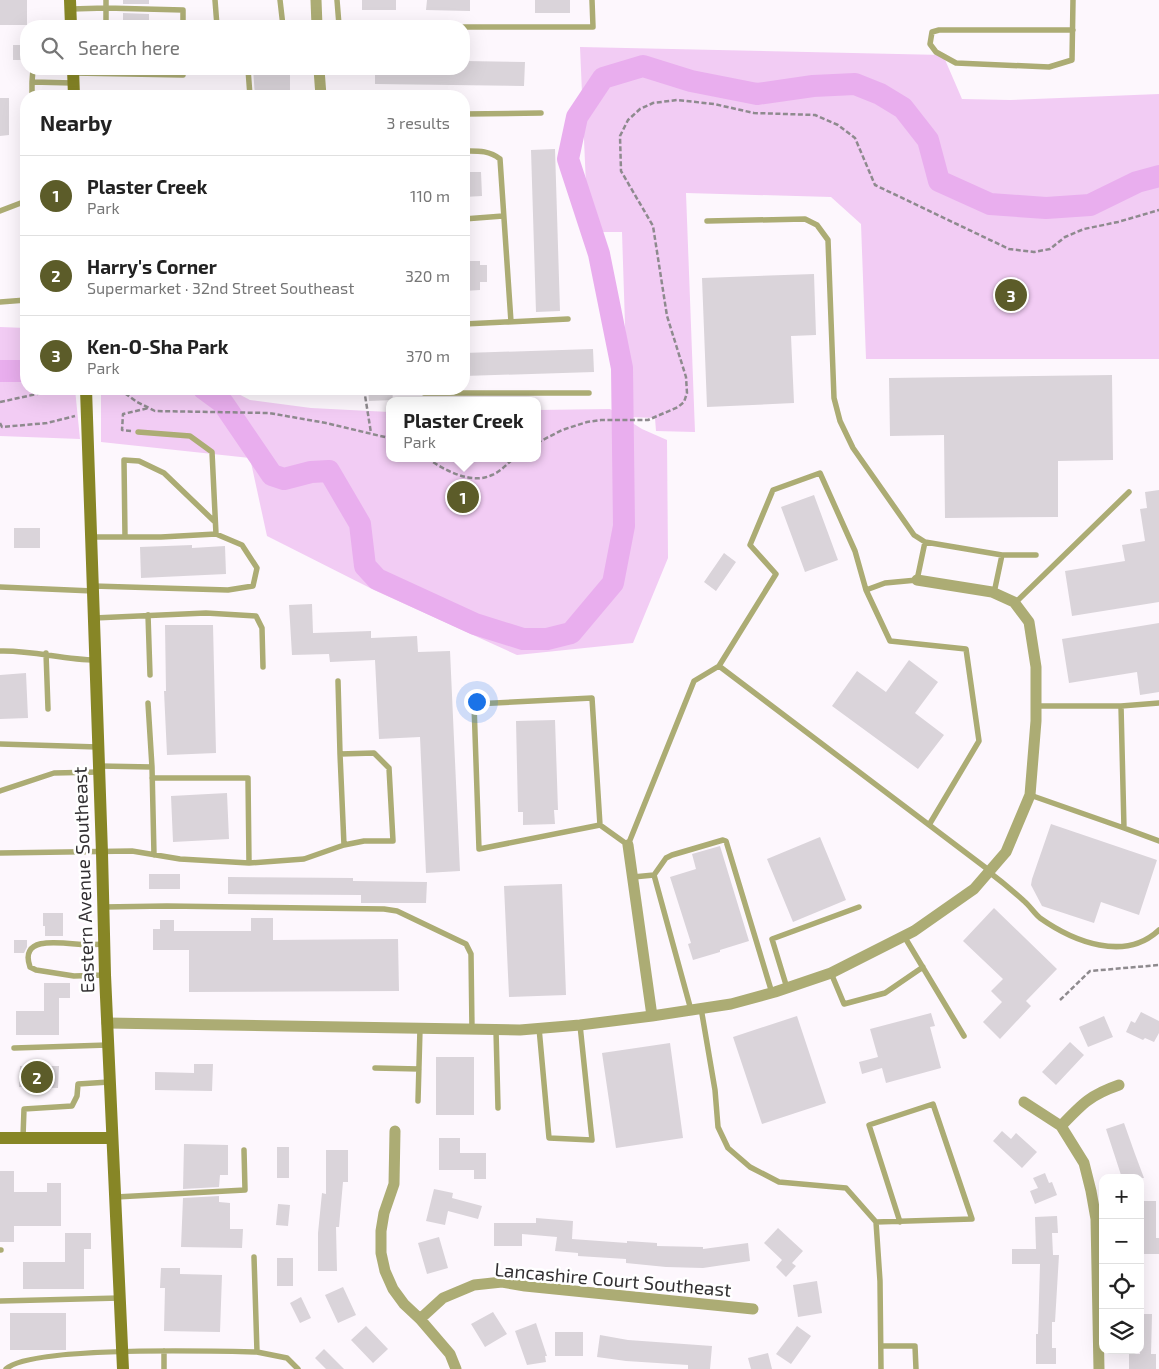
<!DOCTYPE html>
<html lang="en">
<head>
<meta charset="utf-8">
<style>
  :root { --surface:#fff; --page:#f6f6f6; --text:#222; --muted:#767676; --line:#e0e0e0; --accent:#5c5c29 }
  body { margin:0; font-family:"Exo 2",sans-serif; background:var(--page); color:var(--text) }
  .controls { position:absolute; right:15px; bottom:15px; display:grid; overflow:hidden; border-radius:10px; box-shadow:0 5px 20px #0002 }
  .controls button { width:45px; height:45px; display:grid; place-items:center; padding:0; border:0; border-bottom:1px solid var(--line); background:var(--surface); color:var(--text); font:25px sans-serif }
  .you { position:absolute; left:476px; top:701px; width:18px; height:18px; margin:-12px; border:4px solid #fff; border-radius:50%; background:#1a73e8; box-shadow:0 0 0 8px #1a73e833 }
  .badge { display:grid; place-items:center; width:32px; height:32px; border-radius:50%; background:var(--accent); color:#fff; font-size:16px; font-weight:700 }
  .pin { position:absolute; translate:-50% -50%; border:2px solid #fff; box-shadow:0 1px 5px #0006 }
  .popup { position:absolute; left:386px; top:397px; width:155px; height:65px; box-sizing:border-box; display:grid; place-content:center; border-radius:10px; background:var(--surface); filter:drop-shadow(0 1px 4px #0005); font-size:16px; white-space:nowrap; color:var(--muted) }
  .popup b { font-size:19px; color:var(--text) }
  .popup::after { content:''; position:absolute; left:50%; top:100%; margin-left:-10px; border:10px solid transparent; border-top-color:var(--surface) }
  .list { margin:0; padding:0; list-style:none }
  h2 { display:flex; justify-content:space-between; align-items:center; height:65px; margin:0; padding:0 20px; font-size:21px }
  h2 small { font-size:16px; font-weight:400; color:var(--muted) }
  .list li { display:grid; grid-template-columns:32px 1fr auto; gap:15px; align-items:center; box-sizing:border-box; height:80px; padding:0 20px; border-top:1px solid var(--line) }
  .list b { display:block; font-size:19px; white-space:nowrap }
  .list p { margin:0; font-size:16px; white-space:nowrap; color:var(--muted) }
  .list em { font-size:16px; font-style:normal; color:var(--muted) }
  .icon { flex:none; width:28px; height:28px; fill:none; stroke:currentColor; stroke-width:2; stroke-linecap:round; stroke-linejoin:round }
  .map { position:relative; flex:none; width:1159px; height:1369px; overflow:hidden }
  .search { position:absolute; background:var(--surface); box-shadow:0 5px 20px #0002; left:20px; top:20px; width:450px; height:55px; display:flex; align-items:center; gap:12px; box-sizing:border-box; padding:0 18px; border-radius:20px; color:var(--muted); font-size:19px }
  .panel { position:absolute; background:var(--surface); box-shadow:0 5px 20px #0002; left:20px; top:90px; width:450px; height:305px; border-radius:20px }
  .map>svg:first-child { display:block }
</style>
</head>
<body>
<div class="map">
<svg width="1159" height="1369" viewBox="0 0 1159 1369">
  <rect width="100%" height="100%" fill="#fdf7fd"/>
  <path fill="#f2ccf4" d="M580 47 943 55 962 99 1010 100 1159 94V359H866L861 224 831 197 686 193 695 432 656 431 655 418 628 417 622 232H588Z
    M0 327 26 328V389H75L80 439 0 436Z
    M101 389H229L250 400 311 408 389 412V458H537V410L610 409 642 429 667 440 668 558 633 643 517 655 374 590 267 536 250 458 101 442Z"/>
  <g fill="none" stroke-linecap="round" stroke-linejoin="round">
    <path stroke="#e9aeee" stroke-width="22" d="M0 371H26
      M204 389 223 403 272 475 284 479 311 472 329 471 360 524 365 566 377 579 475 624 523 639H547L571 633 613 583 624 526 622 368 599 254 568 159 577 117 603 78 643 66 691 81 757 94 813 86 855 84 880 94 903 108 928 140 939 181 990 204 1046 208 1090 205 1137 182 1159 176"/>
  </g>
  <path fill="#dad4da" d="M0 0H27V25H0Z
    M123 0H149V4H123Z
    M362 0H396V10H362Z
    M427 0H470V11L426 10Z
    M535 0H570V13H535Z
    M123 13 149 14V26H123Z
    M13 45H26V60H13Z
    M464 61 525 62 524 86 375 84V69H464Z
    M253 69H290V96H255Z
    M0 98H9V135L0 136Z
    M555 149 560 311 536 312 531 150Z
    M464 172H481L482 196 464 197Z
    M464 261H480V265H487V282H480V290L464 291Z
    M814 274 816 335 791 336 794 403 707 407 702 278Z
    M593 349 594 372 464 376V353Z
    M1112 375 1113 460 1058 461V517L945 518 944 435 890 436 889 378Z
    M368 389H392L393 400 369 401Z
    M1159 490V602L1072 616 1065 571 1125 561 1122 545 1145 541 1140 509 1147 508 1145 492Z
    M814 495 838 560 805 572 781 507Z
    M14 528H40V548H14Z
    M192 545V548L225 546 226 574 141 578 140 547Z
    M724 553 736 562 716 591 704 582Z
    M312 604 313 633 371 631V638L417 636 418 652 450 651 460 871 426 873 420 737 379 739 375 660 330 662 329 654 292 655 289 605Z
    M1159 623V692L1140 695 1137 672 1069 683 1062 639Z
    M165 625H213L216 753 167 755 164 691H166Z
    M909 660 938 682 915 713 944 735 918 769 832 706 857 671 886 692Z
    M26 673 28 718 0 719V675Z
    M555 720 558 810H554L555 824 523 825V812H518L516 721Z
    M227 793 229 839 173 842 171 796Z
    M1051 824 1157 860 1139 915 1101 902 1094 923 1042 906 1031 885 1032 879Z
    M820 837 846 900 793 922 767 859Z
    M720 846 749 941 720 950V952L693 960 688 944 691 943 670 877 696 869 692 854Z
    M149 874H180V889H149Z
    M228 877 353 878V881L427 882 426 903H361V895L228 894Z
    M562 884 566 995 509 997 504 886Z
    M994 908 1057 969 1026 1001 1031 1006 1000 1039 983 1022 1002 1002 991 991 1003 979 963 941Z
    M43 913H63V936H45V926H43Z
    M251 918H273V940L398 939 399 991 189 992V950H153V929H160V920H174V931H251Z
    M14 940H27V947L24 953H14Z
    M44 983H70V998H59V1035H16V1011H44Z
    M1141 1012 1159 1021V1033L1154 1042 1145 1038 1143 1040 1126 1032 1131 1021 1135 1023Z
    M931 1013 935 1026 930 1027 941 1068 886 1083 882 1068 862 1074 859 1062 878 1057 870 1029Z
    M797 1016 826 1103 762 1124 733 1037Z
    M1104 1016 1113 1037 1088 1047 1079 1027Z
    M1070 1042 1084 1055 1056 1085 1042 1072Z
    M670 1043 683 1138 616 1148 602 1053Z
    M436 1057H474V1115H436Z
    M194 1064H213L212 1091 155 1090V1072L194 1073Z
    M20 1066H59L58 1088 19 1087Z
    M1124 1123 1135 1154 1144 1178H1122L1106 1129Z
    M1002 1131 1011 1139 1016 1133 1037 1152 1022 1168 993 1141Z
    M439 1138H460V1153H486V1179H474V1170H439Z
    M184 1144 228 1145V1175H220L219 1187 183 1189Z
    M277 1147H289V1178H277Z
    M326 1150H348V1182H343L339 1227H336L337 1271H318V1233L322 1193 326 1194Z
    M0 1171H14V1192H47V1183H61V1226H14V1242H0Z
    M1045 1173 1049 1183 1052 1182 1057 1195 1035 1204 1030 1191 1038 1188 1033 1178Z
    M434 1189 453 1193 452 1198 482 1206 478 1219 448 1211 445 1225 426 1221Z
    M219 1196V1202L230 1203V1229H243L242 1248 181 1247 183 1198Z
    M1140 1201H1156V1238H1159V1254H1140L1142 1216H1140Z
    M278 1204 290 1205 288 1226 276 1225Z
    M1057 1216 1058 1233H1052L1053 1255H1059L1055 1322H1052V1348H1056V1364H1036V1334H1038L1040 1264H1012V1249H1036L1035 1217Z
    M536 1218 573 1221 572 1239 627 1243V1241L657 1243V1246L703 1247V1249L748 1243 750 1261 703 1268 666 1267 626 1263V1259L578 1256V1253L555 1251 557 1237 522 1234V1246H494V1223H536Z
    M778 1228 803 1251 792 1263 796 1266 786 1277 776 1267 782 1260 764 1243Z
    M65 1233H91V1249H84V1289H23V1262H65Z
    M439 1237 448 1268 427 1274 418 1243Z
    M277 1258H293V1286H277Z
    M161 1268H180V1274L222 1275 220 1332 164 1331 165 1288H160Z
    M817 1281 822 1313 798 1317 793 1285Z
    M343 1287 356 1315 338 1323 325 1295Z
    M301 1297 311 1318 300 1323 290 1303Z
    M493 1312 507 1334 485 1347 471 1324Z
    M10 1313H66V1350H10Z
    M1140 1314H1152L1151 1354H1156V1369H1129V1354H1140Z
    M536 1323 547 1356H545L546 1362 527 1365 515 1331Z
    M366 1326 388 1349 373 1363 351 1340Z
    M797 1326 811 1336 791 1364 776 1354Z
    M555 1332H583V1356H555Z
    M600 1335 628 1340 712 1346 710 1369H688V1365L626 1361 597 1357Z
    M324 1349 344 1369H326L315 1358Z
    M768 1353 772 1369H751L748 1358Z"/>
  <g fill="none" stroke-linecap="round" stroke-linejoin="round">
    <path stroke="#8e8a8e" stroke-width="2.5" stroke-dasharray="5 2.5" stroke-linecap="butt" d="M119 389 137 402 155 411 269 413 326 423 389 438
      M364 389 371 433
      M0 402 60 389
      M0 423 2 427 47 423 75 416
      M131 431 122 430 123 414 149 408
      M537 443 562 430 587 422 601 420H648L678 407 684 402 687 393 686 377 667 316 653 226 621 171 620 136 628 120 640 109 653 103 677 100 714 104 754 113 815 115 838 125 855 138 875 185 1009 249 1034 252 1050 249 1065 237 1084 229 1118 222 1159 210
      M427 458C444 470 471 485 492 475 500 472 507 464 514 458
      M1060 1000 1090 971 1159 965"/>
    <path stroke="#acac74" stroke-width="5.5" d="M106 0V8L183 10V26
      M215 0 217 26
      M280 0 283 26
      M337 0 339 25 449 26
      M71 9 106 8V26
      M244 26 283 25
      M464 27H593L592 0
      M1073 30H939L932 32 930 44 936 52 956 63 1049 67 1072 60 1073 0
      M248 69 250 96
      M73 73 183 75V69
      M32 82 33 69
      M32 96V82L73 83
      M217 96 225 95 229 96
      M464 114 541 113
      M464 151C477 151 489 150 500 159L511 322
      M0 211 26 201
      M464 219 503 216
      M707 221 805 219 817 225 828 240 834 398 840 421 853 448 914 535 925 542 1002 555H1036
      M0 302 26 300
      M464 324 568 319
      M421 389 424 393H589
      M138 432 190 436 212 452 216 534
      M91 537H161L216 534 242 545 257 568 253 586 228 590 93 586
      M125 537 124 460 139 461 164 473 215 522
      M0 587 93 591
      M866 590 885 583 917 580 925 542
      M994 593 1002 555
      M1015 603 1129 492
      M148 615 150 675
      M94 618 206 613 256 616 262 628 263 667
      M0 651C34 650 63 660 96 660
      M46 653 48 709
      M1036 706H1121L1159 703
      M1121 706 1124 828 1159 841
      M0 744 98 747
      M340 754 344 845
      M99 766 152 767 148 703
      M152 767 154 855
      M152 778H248L249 863
      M0 791 54 773 99 772
      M1030 795 1124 828
      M600 825 592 698 474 704 479 849 600 825 628 845 694 681 719 666
      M929 825 979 741 966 649 890 641 866 590 855 551 820 473 773 490 750 545 776 574 719 666 990 871
      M0 853 132 851 180 859 249 863 304 859 344 845 364 841H393L389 768 374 753 340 754 338 681
      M989 872C1001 881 1013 891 1024 901 1030 906 1034 913 1040 918 1074 942 1125 962 1159 930
      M654 875 666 858 672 855 723 840 726 841 772 993
      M633 877 654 875 691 1010
      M103 907 167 906 384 909 397 911 466 944 471 954 472 1029
      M904 936 964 1036
      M104 944C98 944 91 945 85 945 67 944 18 933 30 967L36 970 74 976 105 975
      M831 973 844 1004 885 993 923 967
      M787 988 772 939 859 907
      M701 1008 715 1090 718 1127 728 1148 750 1167 779 1182 846 1188 876 1222 880 1281 881 1369
      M539 1028 549 1138 592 1140 580 1025
      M496 1030 498 1108
      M14 1048 108 1045
      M375 1068 419 1069
      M418 1101 420 1029
      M23 1137 24 1109 72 1106 77 1096 78 1084 109 1082
      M116 1197 245 1190 244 1150
      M876 1222 972 1219 933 1104 869 1125 900 1222
      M0 1250H1
      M0 1301 120 1298
      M881 1346H915L916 1369
      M164 1351V1369
      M257 1352 287 1358 298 1369
      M6 1369C30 1346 216 1351 257 1352L254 1257"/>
    <path stroke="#acac74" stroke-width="11" d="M316 0 317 26
      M319 69 321 96
      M628 845 652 1016
      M107 1023 520 1030 580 1025 652 1016 731 1004 775 992 831 973 914 931 974 889 1006 852 1030 795 1036 721V667L1029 622 1014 602 992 592 917 580
      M1024 1102 1061 1126 1084 1163 1091 1191 1096 1219 1099 1369
      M1061 1126C1082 1104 1090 1095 1119 1085
      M395 1131 394 1184 384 1213 381 1231V1253L385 1271 393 1289 404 1304 420 1319 450 1354 456 1369
      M420 1319 443 1298 474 1285 502 1282 525 1286 753 1309"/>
    <path stroke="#878626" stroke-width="12" d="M70 0 71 26
      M73 69 74 96
      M86 389 102 853 105 975 123 1369
      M0 1138H112"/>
  </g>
  <g text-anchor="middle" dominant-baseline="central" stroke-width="5" stroke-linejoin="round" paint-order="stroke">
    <g font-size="19" fill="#323032" stroke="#fff">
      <text transform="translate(83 880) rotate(-92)">Eastern Avenue Southeast</text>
      <text transform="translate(613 1279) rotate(5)">Lancashire Court Southeast</text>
    </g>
  </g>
</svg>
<div class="controls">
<button>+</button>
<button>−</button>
<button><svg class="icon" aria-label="locate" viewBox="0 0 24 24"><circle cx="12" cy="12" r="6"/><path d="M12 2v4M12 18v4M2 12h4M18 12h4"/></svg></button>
<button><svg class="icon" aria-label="layers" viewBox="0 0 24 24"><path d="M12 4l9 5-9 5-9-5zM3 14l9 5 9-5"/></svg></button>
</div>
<div class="you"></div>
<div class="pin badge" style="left:463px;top:497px">1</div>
<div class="popup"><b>Plaster Creek</b>Park</div>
<div class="pin badge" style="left:37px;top:1077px">2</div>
<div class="pin badge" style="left:1011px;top:295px">3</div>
<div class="search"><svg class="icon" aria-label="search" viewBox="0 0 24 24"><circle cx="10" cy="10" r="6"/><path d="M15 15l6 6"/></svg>Search here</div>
<section class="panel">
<h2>Nearby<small>3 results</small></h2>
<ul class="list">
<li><span class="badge">1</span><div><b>Plaster Creek</b><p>Park</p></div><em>110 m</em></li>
<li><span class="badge">2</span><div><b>Harry's Corner</b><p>Supermarket · 32nd Street Southeast</p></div><em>320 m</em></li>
<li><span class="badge">3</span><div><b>Ken-O-Sha Park</b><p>Park</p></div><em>370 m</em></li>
</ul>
</section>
</div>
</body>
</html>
